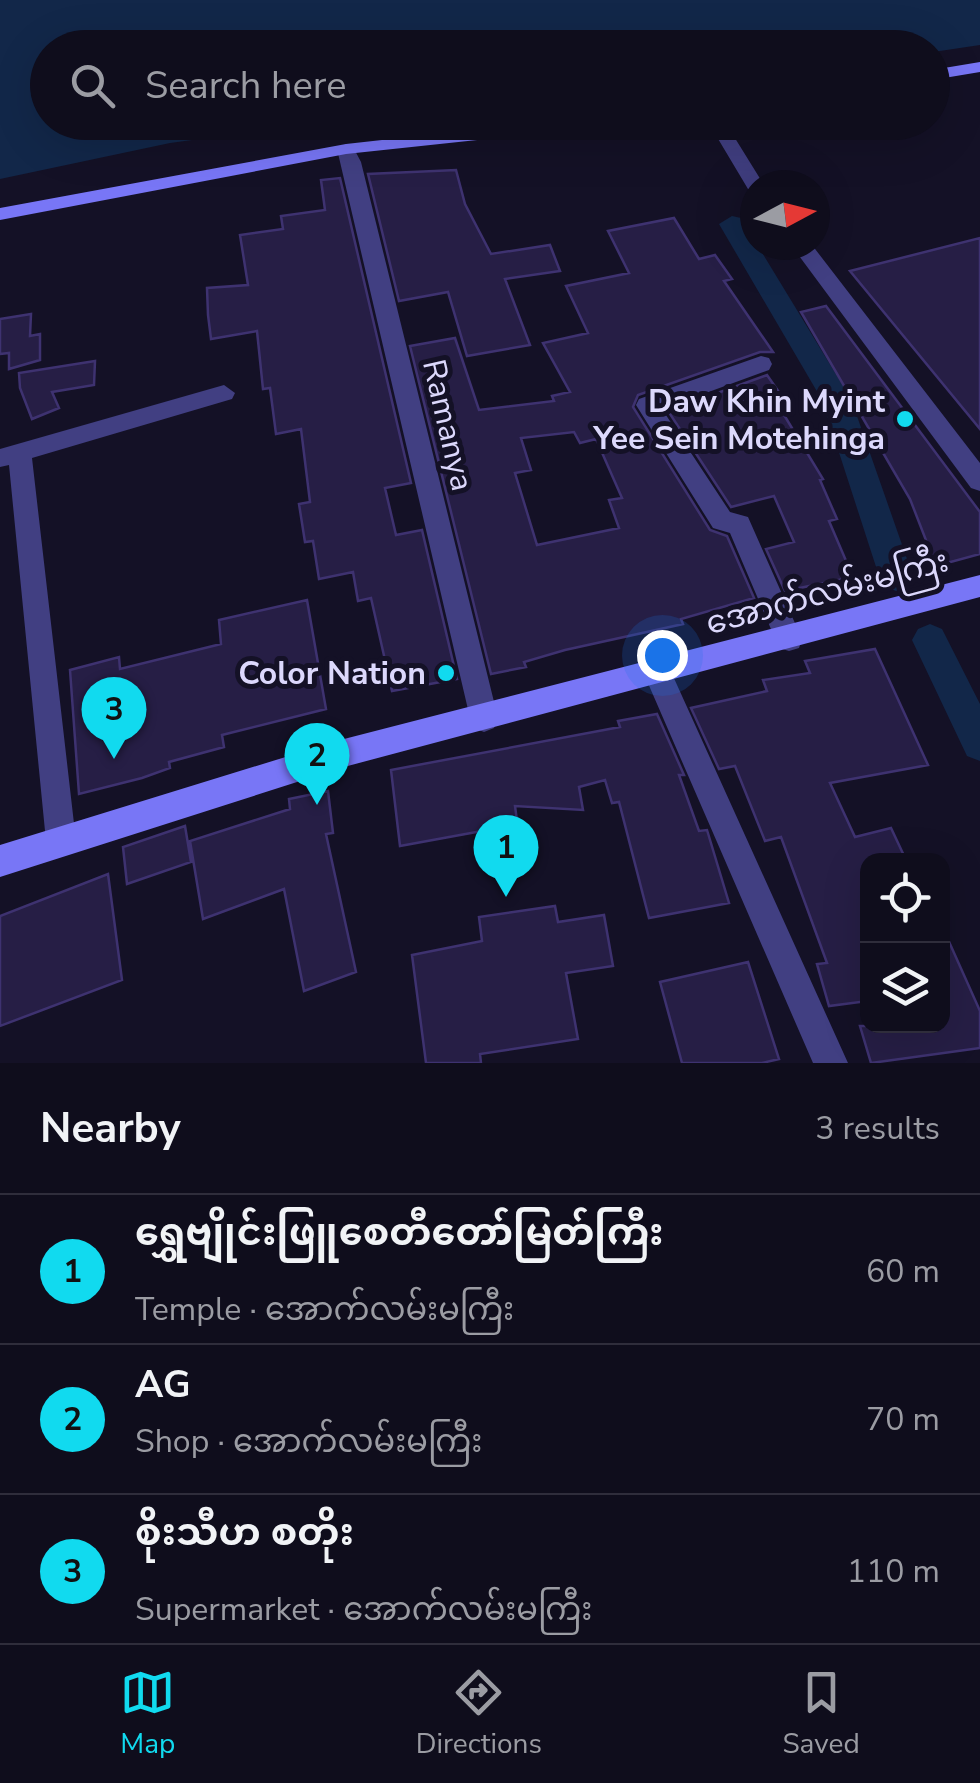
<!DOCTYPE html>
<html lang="en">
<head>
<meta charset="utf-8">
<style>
  :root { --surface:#0f0d1c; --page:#1d1b29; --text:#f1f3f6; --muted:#9b9ca3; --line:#2f2d3b; --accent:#11daef }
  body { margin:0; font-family:"Nunito Sans","Noto Sans Myanmar",sans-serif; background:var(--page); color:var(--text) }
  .controls { position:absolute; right:30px; bottom:30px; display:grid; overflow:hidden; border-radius:20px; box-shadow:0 10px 40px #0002 }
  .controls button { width:90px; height:90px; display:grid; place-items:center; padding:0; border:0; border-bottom:2px solid var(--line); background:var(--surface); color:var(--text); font:50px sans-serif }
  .compass { position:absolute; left:740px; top:170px; width:90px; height:90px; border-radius:50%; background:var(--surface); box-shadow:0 10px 40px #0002; rotate:83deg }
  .you { position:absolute; left:662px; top:655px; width:35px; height:35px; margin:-25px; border:8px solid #fff; border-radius:50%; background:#1a73e8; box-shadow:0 0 0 15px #1a73e833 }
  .badge { display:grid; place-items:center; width:65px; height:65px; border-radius:50%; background:var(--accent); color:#111; font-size:32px; font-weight:700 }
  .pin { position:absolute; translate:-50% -82px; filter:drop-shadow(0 2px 5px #0008) }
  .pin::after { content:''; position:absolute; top:52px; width:35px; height:30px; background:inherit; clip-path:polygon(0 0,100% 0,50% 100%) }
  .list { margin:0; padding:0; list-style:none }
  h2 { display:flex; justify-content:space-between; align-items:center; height:130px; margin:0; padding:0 40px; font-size:42px }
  h2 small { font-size:32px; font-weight:400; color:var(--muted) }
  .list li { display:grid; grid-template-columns:65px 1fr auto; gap:30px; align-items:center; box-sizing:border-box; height:150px; padding:0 40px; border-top:2px solid var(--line) }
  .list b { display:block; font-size:38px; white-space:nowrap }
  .list p { margin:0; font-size:32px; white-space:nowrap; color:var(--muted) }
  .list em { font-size:32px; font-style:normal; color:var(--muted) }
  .icon { flex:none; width:55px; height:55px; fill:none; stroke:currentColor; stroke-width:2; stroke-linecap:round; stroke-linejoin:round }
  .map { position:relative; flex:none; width:980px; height:1063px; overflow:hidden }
  .search { position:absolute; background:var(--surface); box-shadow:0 10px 40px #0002; left:30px; right:30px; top:30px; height:110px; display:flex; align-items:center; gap:25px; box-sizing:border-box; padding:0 35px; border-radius:55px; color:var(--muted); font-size:38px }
  .sheet { height:580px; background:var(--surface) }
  nav { display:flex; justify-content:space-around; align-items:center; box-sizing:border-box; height:140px; border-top:2px solid var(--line); background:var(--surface); font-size:28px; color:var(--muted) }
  nav a { display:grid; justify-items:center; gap:5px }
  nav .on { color:var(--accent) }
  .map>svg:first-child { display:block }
</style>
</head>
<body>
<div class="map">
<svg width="980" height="1063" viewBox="0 0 980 1063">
  <rect width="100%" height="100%" fill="#141126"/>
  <path fill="#122749" d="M0 0H980V45L933 52 932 48H48V122L317 123 170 143 0 179Z"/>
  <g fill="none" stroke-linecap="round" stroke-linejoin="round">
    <path fill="#122749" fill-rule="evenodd" d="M732 216 741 218 851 399 913 576 908 586 896 591 884 586 879 576 822 400 719 224Z
      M930 624 942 629 980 704V761L967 756 912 640 918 629Z"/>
  </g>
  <path fill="#261e45" stroke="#3e3270" stroke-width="2.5" fill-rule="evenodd" d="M456 170 465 204 491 254 550 245 560 271 505 279 530 345 467 356 448 292 399 301 368 174Z
    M340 178 411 483 385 488 396 535 422 530 457 679 392 691 371 598 358 601 353 572 319 579 313 541 305 542 299 504 310 502 301 429 276 434 270 388 263 389 257 331 211 339 208 315 207 288 248 285 240 235 283 229 281 216 325 210 321 180Z
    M674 218 699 259 715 255 732 279 724 281 773 352H760L638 395 633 407 710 530 727 536 754 598 681 619 683 624 565 650 524 662 526 667 491 674 410 346 455 338 479 410 554 401 552 396 570 392 543 343 588 333 566 286 629 273 608 231ZM574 432 580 443 596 439 622 498 609 500 619 528 537 545 515 473 531 470 521 438Z
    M980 238V429L850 271Z
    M826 306 980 512V554L936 566 910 499 801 312Z
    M31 314 30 336 40 334V360L9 369V353L0 354V319Z
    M95 361 94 385 52 392 59 408 32 419 20 388 19 373Z
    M767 375 790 408 781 410 823 479 820 480 837 519 829 521 853 577 785 591 766 549 794 542 774 496 731 507 668 411Z
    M307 600 326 709 222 735 224 747 169 762 170 768 142 778 79 794 70 670 119 657 120 669 221 644 219 620Z
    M875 649 928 765 830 783 855 837 891 828 906 860H868V1001L829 1006 817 964 827 963 781 837 765 841 735 766 719 769 691 708 767 691 763 680 810 673 805 661Z
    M657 714 684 775H679L699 831 707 830 729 903 649 918 619 802 612 803 605 780 579 787 583 810 515 806 519 836 483 840 482 831 400 846 391 770 620 727 618 721Z
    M328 791 333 833 326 834 356 972 304 991 284 889 203 919 190 841 290 809 289 799Z
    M185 826 191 862 127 884 123 847Z
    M108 874 122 980 0 1026V916Z
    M555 906 558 922 604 915 613 966 566 973 578 1039 480 1054 481 1063H426L412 955 482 941 479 917Z
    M942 926 980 1011V1048L871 1063 860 1026H942Z
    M748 962 779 1059 762 1063H682L660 982Z"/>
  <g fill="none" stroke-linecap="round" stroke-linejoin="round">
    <path fill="#413f82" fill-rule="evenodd" d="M708 122H725L764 185H755V191L748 189Z
      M346 144 352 145 361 162 498 718 494 728 484 732 474 728 470 718 337 149Z
      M791 245H812L980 463V491L971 488Z
      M761 356 769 358 772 364 769 370 662 409 730 512 748 517 802 639 799 648 789 651 779 648 730 533 713 528 636 405 639 399Z
      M224 385 235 393 232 399 32 458 76 841 72 852 61 856 50 852 46 841 9 465 0 467V449Z
      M658 661 668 665 848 1063H813L644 674 648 665Z"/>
    <path fill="#7876f6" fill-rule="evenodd" d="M980 62V72L932 80V70Z
      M545 122H608L600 127 346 154 0 220V208L346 144Z
      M980 575V597L344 767 0 877V845L344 739Z"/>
  </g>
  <g fill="#11daef" stroke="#141126" stroke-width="4">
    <circle cx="905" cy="419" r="10"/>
    <circle cx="446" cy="673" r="10"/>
  </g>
  <g text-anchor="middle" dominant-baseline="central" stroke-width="10" stroke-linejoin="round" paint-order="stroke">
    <g font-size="32" font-weight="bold" fill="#dcd8fc" stroke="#141126" text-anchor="end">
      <text x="885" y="401">Daw Khin Myint<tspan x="885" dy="37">Yee Sein Motehinga</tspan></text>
      <text x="426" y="673">Color Nation</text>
    </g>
    <g font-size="32" fill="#dcd8fc" stroke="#141126">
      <text transform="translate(448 425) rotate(77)">Ramanya</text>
      <text transform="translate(827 592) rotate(-15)">အောက်လမ်းမကြီး</text>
    </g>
  </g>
</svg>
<div class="controls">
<button><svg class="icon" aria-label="locate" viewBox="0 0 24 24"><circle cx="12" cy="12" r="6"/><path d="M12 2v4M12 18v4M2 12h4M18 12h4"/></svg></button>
<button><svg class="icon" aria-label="layers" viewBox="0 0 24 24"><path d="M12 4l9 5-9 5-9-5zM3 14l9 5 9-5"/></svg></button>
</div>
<svg class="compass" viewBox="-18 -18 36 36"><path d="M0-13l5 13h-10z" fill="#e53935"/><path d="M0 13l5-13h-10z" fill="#9b9ca3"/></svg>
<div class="you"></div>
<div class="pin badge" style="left:506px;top:897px">1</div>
<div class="pin badge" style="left:317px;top:805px">2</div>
<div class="pin badge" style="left:114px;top:759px">3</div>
<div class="search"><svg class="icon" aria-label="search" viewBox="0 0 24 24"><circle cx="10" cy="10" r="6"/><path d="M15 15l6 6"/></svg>Search here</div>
</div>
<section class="sheet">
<h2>Nearby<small>3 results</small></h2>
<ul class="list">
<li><span class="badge">1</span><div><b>ရွှေဗျိုင်းဖြူစေတီတော်မြတ်ကြီး</b><p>Temple · အောက်လမ်းမကြီး</p></div><em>60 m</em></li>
<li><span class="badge">2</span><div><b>AG</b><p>Shop · အောက်လမ်းမကြီး</p></div><em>70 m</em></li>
<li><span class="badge">3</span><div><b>စိုးသီဟ စတိုး</b><p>Supermarket · အောက်လမ်းမကြီး</p></div><em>110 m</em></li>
</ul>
</section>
<nav>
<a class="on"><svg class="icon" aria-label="map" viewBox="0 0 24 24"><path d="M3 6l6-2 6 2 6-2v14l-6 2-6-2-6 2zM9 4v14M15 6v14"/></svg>Map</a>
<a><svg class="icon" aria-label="directions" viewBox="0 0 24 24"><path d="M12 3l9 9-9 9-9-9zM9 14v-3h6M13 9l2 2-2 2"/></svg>Directions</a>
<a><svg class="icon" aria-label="saved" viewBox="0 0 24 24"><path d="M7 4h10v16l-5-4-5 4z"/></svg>Saved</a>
</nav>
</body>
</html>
